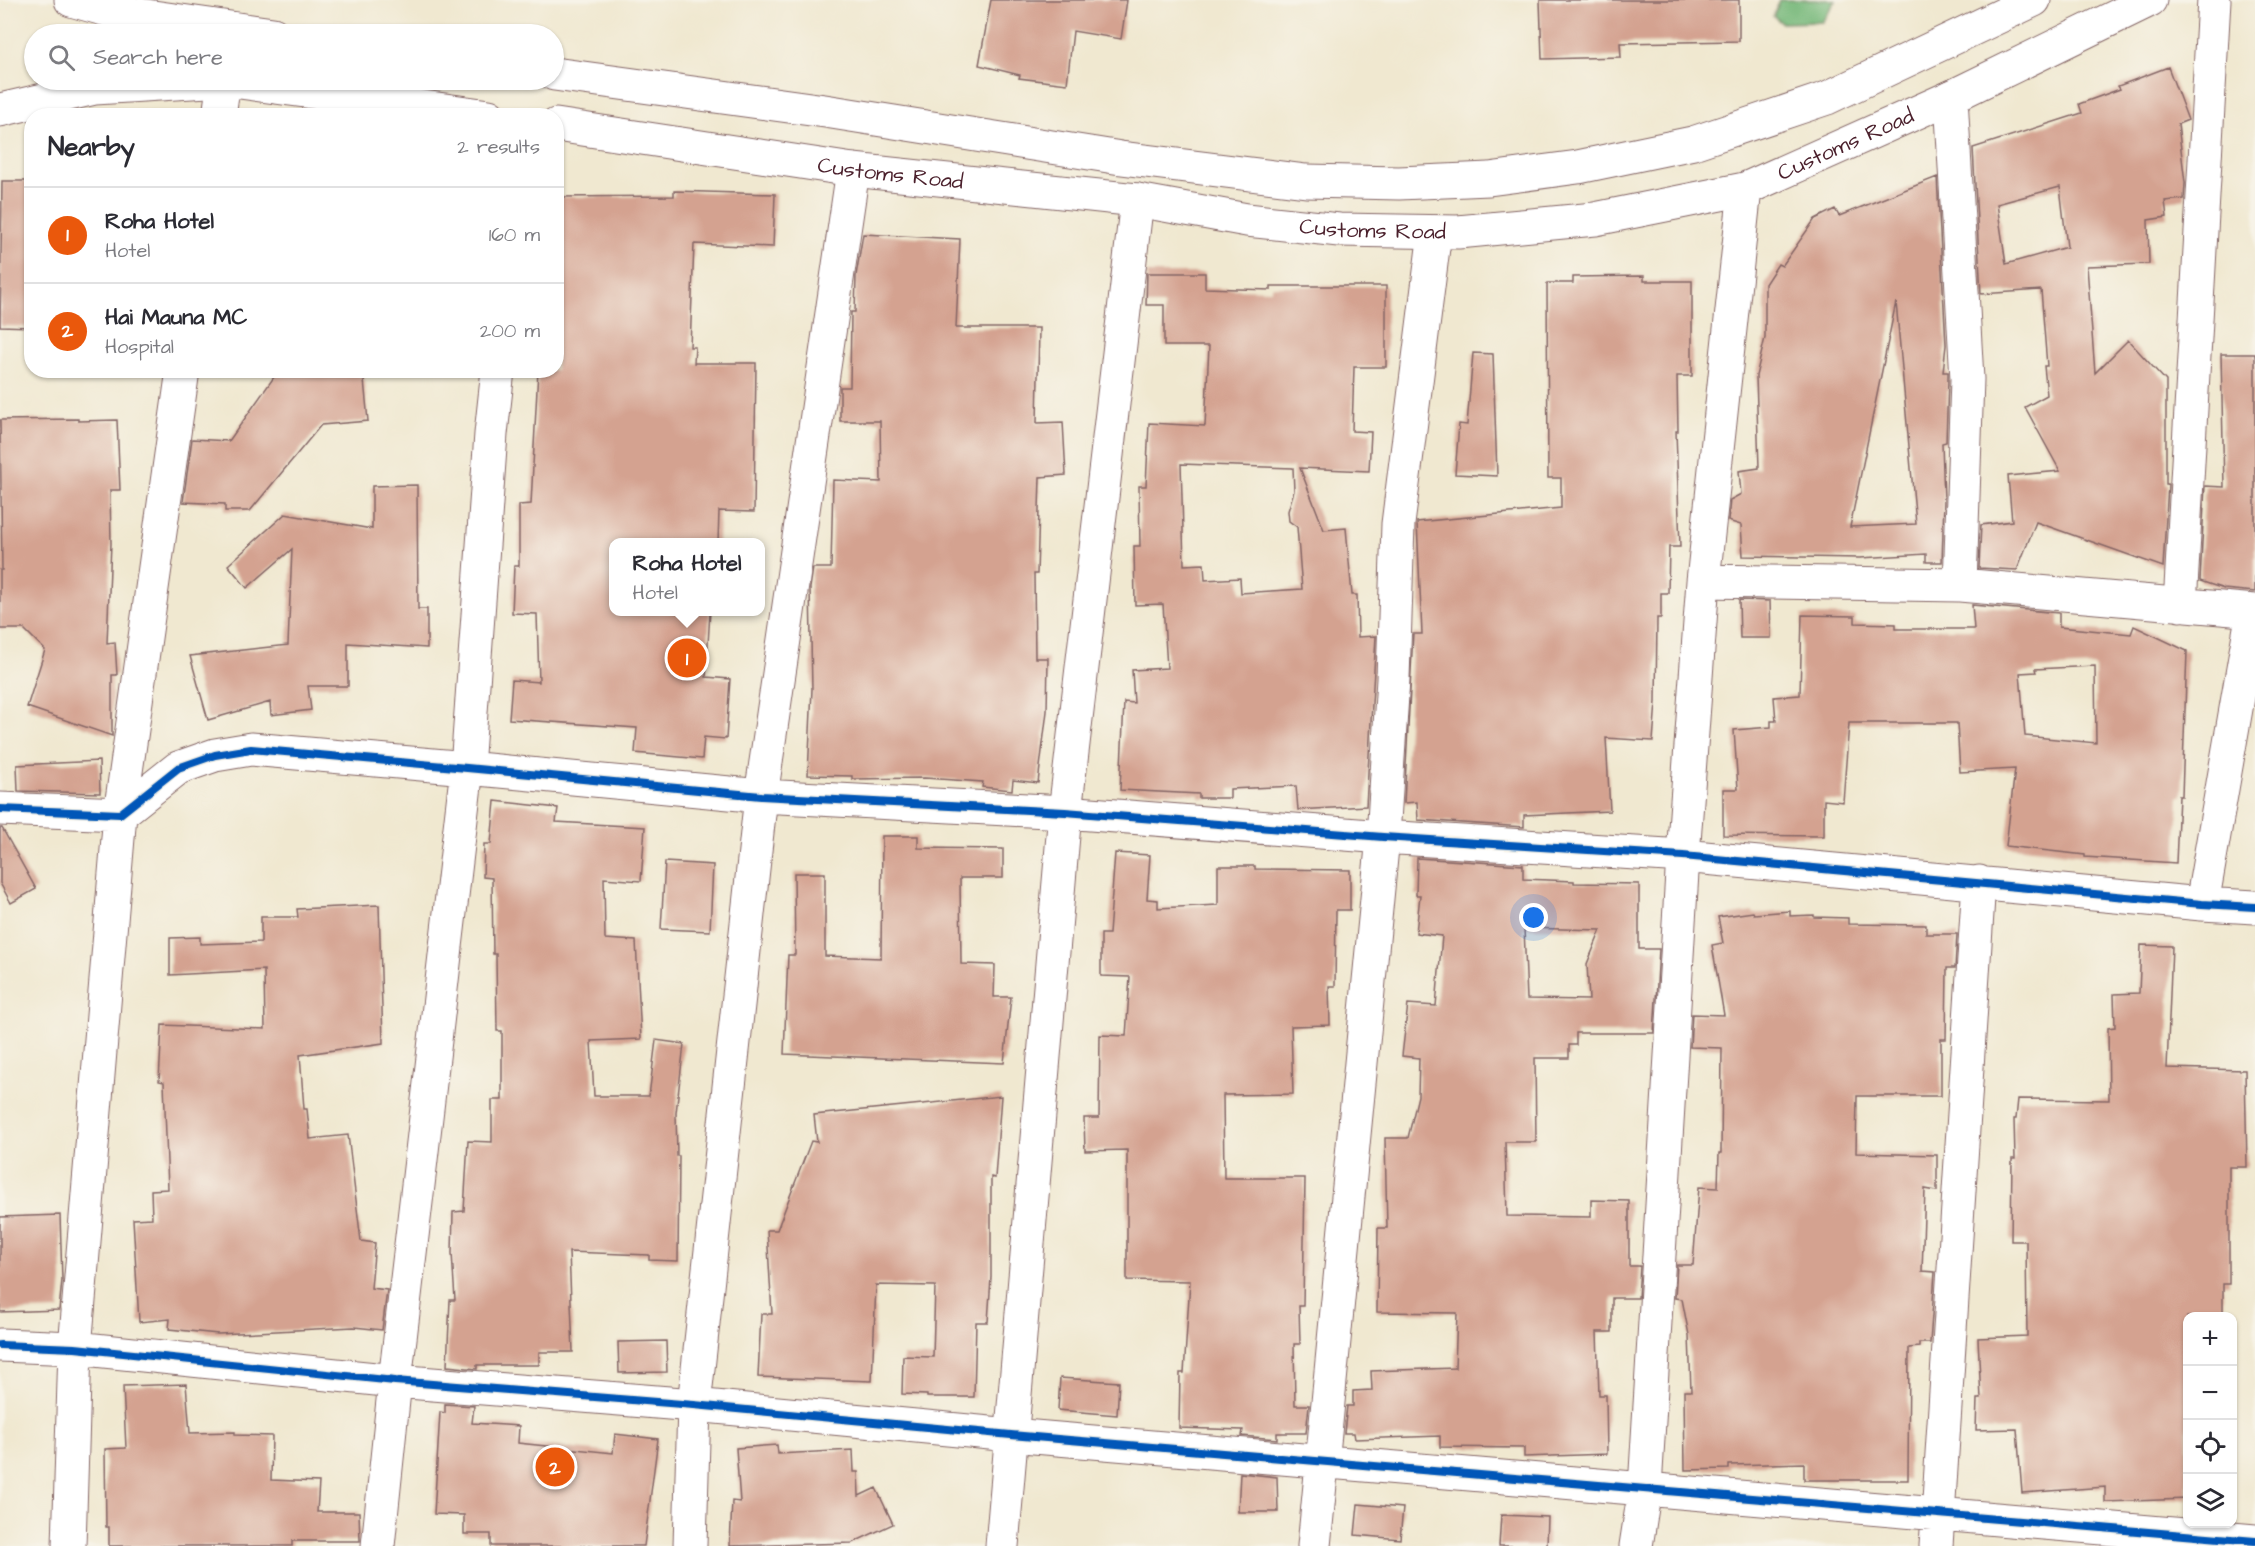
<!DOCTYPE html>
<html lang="en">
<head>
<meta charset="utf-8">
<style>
  :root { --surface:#fff; --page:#f7f7f7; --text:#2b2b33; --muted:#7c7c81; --line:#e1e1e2; --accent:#ea580c }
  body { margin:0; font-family:"Architects Daughter",sans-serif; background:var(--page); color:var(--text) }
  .controls { position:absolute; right:18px; bottom:18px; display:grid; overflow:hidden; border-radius:12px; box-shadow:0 2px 4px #0004 }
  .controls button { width:54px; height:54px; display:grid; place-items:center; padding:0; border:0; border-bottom:2px solid var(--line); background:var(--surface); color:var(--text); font:30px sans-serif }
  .you { position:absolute; left:1534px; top:918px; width:21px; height:21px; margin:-15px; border:4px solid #fff; border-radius:50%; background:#1a73e8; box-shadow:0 0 0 9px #1a73e833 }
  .badge { display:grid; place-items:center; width:39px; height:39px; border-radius:50%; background:var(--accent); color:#fff; font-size:20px; font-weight:700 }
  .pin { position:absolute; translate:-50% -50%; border:3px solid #fff; box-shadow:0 2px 6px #0006 }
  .popup { position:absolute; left:609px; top:538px; width:156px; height:78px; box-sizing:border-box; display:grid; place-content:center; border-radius:12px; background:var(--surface); filter:drop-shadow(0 2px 4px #0005); font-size:20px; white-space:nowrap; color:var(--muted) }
  .popup b { font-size:22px; color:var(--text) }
  .popup::after { content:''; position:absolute; left:50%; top:100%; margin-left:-12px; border:12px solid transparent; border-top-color:var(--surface) }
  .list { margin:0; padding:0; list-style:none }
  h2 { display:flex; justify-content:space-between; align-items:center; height:78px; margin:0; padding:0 24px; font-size:26px }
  h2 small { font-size:20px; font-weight:400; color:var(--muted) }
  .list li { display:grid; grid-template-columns:39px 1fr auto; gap:18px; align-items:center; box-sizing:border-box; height:96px; padding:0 24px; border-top:2px solid var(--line) }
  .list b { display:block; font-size:22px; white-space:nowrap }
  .list p { margin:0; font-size:20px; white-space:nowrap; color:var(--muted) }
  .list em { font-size:20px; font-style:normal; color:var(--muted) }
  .icon { flex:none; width:33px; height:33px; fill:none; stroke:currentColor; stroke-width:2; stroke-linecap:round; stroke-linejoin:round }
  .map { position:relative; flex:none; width:2255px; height:1546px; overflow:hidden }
  .search { position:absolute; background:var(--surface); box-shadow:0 2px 4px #0004; left:24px; top:24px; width:540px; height:66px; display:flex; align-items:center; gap:15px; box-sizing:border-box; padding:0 21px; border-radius:33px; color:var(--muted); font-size:22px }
  .panel { position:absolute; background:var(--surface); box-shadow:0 2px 4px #0004; left:24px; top:108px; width:540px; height:270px; border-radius:24px }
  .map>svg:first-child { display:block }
</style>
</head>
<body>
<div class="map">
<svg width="2255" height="1546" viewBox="0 0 2255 1546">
  <rect width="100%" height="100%" fill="#f7f3e8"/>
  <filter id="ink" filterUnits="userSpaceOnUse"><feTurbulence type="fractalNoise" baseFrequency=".0167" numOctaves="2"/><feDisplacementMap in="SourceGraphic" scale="12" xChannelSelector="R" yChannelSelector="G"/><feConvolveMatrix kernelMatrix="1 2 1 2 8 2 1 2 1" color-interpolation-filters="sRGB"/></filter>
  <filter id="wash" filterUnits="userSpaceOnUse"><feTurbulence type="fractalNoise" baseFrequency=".008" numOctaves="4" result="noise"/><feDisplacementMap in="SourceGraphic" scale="24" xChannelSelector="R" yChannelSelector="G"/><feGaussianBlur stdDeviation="1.35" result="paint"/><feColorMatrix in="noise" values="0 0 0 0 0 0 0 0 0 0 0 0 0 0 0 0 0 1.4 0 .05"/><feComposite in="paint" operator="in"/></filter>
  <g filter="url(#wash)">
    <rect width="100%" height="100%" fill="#f0e8d0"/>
    <path fill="#78b97b" stroke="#616c53" stroke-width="1.5" d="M1780 0H1836L1822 22 1782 23 1773 16Z"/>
    <g id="blocks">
      <path fill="#d4a290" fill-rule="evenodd" d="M991 0H1127L1121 39 1073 31 1067 84 1019 78 1020 75 979 65Z
        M1540 0H1739V41L1620 43 1621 57 1542 59Z
        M2168 67 2188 120 2178 124 2185 183 2184 199 2165 201 2167 217 2148 220 2149 264 2087 266 2095 373 2128 340 2166 381V484H2168L2163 567 2036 522 2017 570 1979 568 1981 525 2012 521 2008 476 2060 471 2025 407 2047 395 2044 366H2047L2041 290 1981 294 1973 148 2082 113 2079 104 2120 89 2118 86ZM2060 187 2067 247 2006 264 1997 204Z
        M1937 177 1946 345 1943 372H1948V379L1946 442 1942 443 1944 500 1942 562H1926V554L1860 558 1743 556 1741 525 1728 521 1730 500 1741 494 1739 471 1759 468 1756 376 1765 338V284L1778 264 1782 266 1815 219 1835 209 1839 216ZM1896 302 1916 524 1850 527Z
        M2 181H32V327L0 326Z
        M674 191 775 194 773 247 694 244 690 347H695L694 363H756L754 512 719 511 718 543H614V612H710L706 677 730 679 726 739 704 737 702 759 635 753 637 728 509 719 512 680 539 682 537 614 512 613 514 566H519V505L531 504 538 370H556V197L674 196Z
        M863 234 960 239 956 328H1039L1037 423 1063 422 1066 475 1040 477 1037 574H1034L1035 658H1048L1047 711 1038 783 1013 780 1012 790 982 787 983 782 925 778 852 779V776L808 775 812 689 810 588 813 568H831L833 480 881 482 880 421H840V387H850L851 312H855L856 276Z
        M1147 273H1205V288L1271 290V286H1386V367H1354L1352 431 1371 432 1369 471 1300 468 1324 530 1346 528 1352 595H1357L1358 637 1376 636 1366 806 1298 810 1296 786 1230 789V798H1199V794L1120 790 1124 702 1134 703 1132 670 1167 668 1163 604 1135 605 1134 546H1140L1139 486H1146L1149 423 1205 426 1209 346H1164V305H1146ZM1181 464 1293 468 1294 491 1288 511 1289 521 1297 527 1302 589 1241 593 1240 578 1205 580 1204 564 1184 565Z
        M1644 276V281H1692V376H1677L1678 431H1676L1680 547H1669L1668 593H1661V618H1657L1656 702 1653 741 1606 738 1610 811 1524 815V827L1418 820 1417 802 1404 803 1413 634H1422L1417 522 1561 508V478H1548L1547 283H1573V277Z
        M1473 353 1493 354 1497 476 1455 474 1459 424 1467 425Z
        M2221 354H2255V592L2224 589 2200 581 2205 486 2224 487Z
        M279 370H363L368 421 321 425 250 511H225V504L183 502 192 439 229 441Z
        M78 419V421L117 420 120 490H110L111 543 107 643 115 642 117 675H112V736L27 707 45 650 24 629H0V570H2L0 420Z
        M417 485 418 609H427V648L348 643V686H308L311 710 271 715 270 702 208 720 190 656 288 645 292 549 247 588 228 565 285 514 372 529V486Z
        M1739 600 1770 601 1771 638H1740Z
        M1972 605 2059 613V627L2131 634 2134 626 2187 651 2182 796H2179L2176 863 2085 857V855L2006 846 2015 769 1960 772 1957 723H1849L1843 802 1824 800V836L1723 835V789H1738L1734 730 1771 727V721H1776L1774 697 1800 695 1802 615 1855 616V623L1896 624V629H1974ZM2095 666 2096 743 2025 736 2020 673 2036 672 2035 669Z
        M99 761 100 793 18 791 17 765Z
        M495 801 558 808 556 822 645 827 641 881 604 878 605 939 636 941 641 1039 591 1041 594 1096H649L656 1040 684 1044 676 1113 677 1156H679L678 1261 649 1260V1255L569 1252 573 1352H539V1365H477V1369L447 1366 450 1300H455L452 1253 453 1212 464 1211 468 1141 492 1142V1100H502V1031H497L496 954H493L492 878 483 877 484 844H491Z
        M0 828H2L36 889 11 903 0 883Z
        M882 836H918V848L1003 849V878H960L961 964 995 965 994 997H1011L1004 1063 784 1054 788 955H795L794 873H825V956L881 958Z
        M1115 853 1150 855 1147 899 1158 900V908L1218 905V866H1255V869L1350 870V910H1336L1335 986H1329L1330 1025 1291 1026 1293 1094 1223 1095 1224 1178H1305L1303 1306H1299L1300 1344H1294L1295 1405H1309L1306 1433H1277V1439L1242 1436 1243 1430 1179 1428 1180 1373H1184L1190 1281 1127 1280V1150L1085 1151 1084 1118H1099L1100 1035 1126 1036 1130 977 1101 976V934H1109Z
        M1417 858 1523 865V879L1574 881V883L1639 884V949H1659L1654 1033H1576V1045H1569V1058H1535L1536 1142H1505L1507 1216 1591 1217V1200L1629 1201V1266H1640L1638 1298H1612V1332H1597L1599 1395H1606L1607 1454 1524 1457V1448L1440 1447V1436L1355 1439 1354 1433H1344L1347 1406H1353V1391L1372 1390 1371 1371 1455 1368 1457 1313 1377 1312 1378 1228H1387L1385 1138H1408L1418 1096 1419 1058 1402 1056 1408 1004 1436 1006 1442 936 1416 933 1420 895H1416ZM1524 928 1601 930 1587 964 1589 1000 1527 999Z
        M665 862 713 865 710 931 661 929Z
        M379 905 383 1043 300 1055 304 1109H307L310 1139 348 1135 361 1241 375 1243 371 1288 387 1290 382 1330 354 1327 218 1334 169 1329 170 1319 139 1322 133 1219 152 1218 151 1190 168 1189 164 1082 159 1081 162 1025 265 1029 264 970 170 975V938L200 937V944L261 942V917H298L297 909Z
        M1790 911V916L1814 915V917L1848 918V924L1926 925V934H1957L1955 968H1947L1946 1039H1941V1096H1857L1856 1153 1937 1155V1191L1925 1189 1922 1271 1935 1272 1930 1343H1919V1347L1909 1348 1908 1480H1804V1463L1729 1465V1469L1685 1470 1684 1391H1691L1689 1335 1682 1299 1675 1298 1677 1265H1693L1699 1187 1718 1188 1719 1153H1721L1722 1048 1690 1047 1692 1014 1724 1015 1712 945 1723 943 1718 917 1753 912 1754 914Z
        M2141 945 2172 946 2167 1068 2245 1070 2247 1167H2229V1284H2223V1317H2187V1499L2105 1502V1487L2022 1493 2017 1429 1976 1430 1977 1399H1981L1978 1338 2027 1336 2026 1241H2011L2012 1159H2015L2014 1119H2016L2018 1099 2109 1100 2108 1028 2115 1027 2114 994 2139 993Z
        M1001 1096 995 1178 991 1177V1277L988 1322H976L974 1397H927V1395L902 1394 903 1356 933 1357 935 1286 876 1285 872 1381 758 1377 761 1314H772L767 1230H777L811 1141 817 1142 814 1115Z
        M60 1215 62 1280 59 1310 0 1312V1217Z
        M666 1341 667 1372 619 1373 618 1342Z
        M1060 1378 1119 1382 1117 1415 1058 1410Z
        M186 1384 190 1433 235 1432V1435L272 1436 271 1480 319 1482 317 1512H359L360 1541H292V1546H109V1527H106L105 1449 126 1448 123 1386Z
        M445 1404 474 1406 472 1423 519 1426 518 1443 613 1453 615 1434 658 1439 644 1546H491V1534H464V1515L434 1514 440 1412 445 1413Z
        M777 1445 778 1454 853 1450 854 1472H858L859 1496 876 1488 893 1524 852 1543 730 1546 732 1501 740 1502 736 1448Z
        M1240 1473 1277 1477 1278 1512H1238Z
        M1358 1504 1403 1508 1400 1539 1355 1535Z
        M1501 1515 1548 1517 1547 1546H1499Z"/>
    </g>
  </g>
  <g filter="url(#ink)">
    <use href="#blocks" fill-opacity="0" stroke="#846565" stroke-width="1.5"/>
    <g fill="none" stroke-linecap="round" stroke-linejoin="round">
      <defs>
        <path id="minor" d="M1951 97 1967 379 1960 585
          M219 116 224 80
          M1703 581 1960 585 2255 611
          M2180 605 2214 0
          M0 809 120 814 178 768 215 755 251 749 467 768 761 796 1065 812 1383 837 1683 856 2202 904 2255 907
          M2202 904 2253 611
          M0 1345 75 1348 395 1381 694 1405 1011 1435 2255 1541
          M69 1546 75 1348 120 814 183 370
          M378 1546 395 1381 467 768 491 434 498 370
          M690 1546 694 1405 761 796 853 170
          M1002 1546 1065 812 1137 200
          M1314 1546 1383 837 1393 679 1398 524 1435 232
          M1636 1546 1645 1488 1683 856 1703 581 1745 189
          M1936 1546 1979 882"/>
        <g id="major">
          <path d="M71 0 111 11 273 34"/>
          <path d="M554 74 825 111 1121 158 1306 181 1399 183 1489 179 1578 167 1693 143 1827 98 2034 0"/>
          <path d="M225 80 489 116"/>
          <path d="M0 110 95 88 224 80"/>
          <path id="s1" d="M556 125 853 170 1137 200 1247 220 1339 230 1458 232 1595 219 1745 189 1951 97 2150 0"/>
        </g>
      </defs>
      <use href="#minor" stroke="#846565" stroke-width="35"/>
      <use href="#major" stroke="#846565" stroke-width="35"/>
      <use href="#minor" stroke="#fff" stroke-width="33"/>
      <use href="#major" stroke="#fff" stroke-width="33"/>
      <defs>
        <path id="cycleway" d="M0 809 120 814 178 768 215 755 251 749 467 768 761 796 1065 812 1383 837 1683 856 2202 904 2255 907
          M0 1345 75 1348 395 1381 694 1405 1011 1435 2255 1541"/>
      </defs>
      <use href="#cycleway" stroke="#f7f3e8" stroke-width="11"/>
      <use href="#cycleway" stroke="#0057b8" stroke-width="8"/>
    </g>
  </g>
  <g text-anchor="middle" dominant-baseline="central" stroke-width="4.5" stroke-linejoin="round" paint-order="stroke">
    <g font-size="22" fill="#4a1f2b" stroke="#f7f3e8">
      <text stroke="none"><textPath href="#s1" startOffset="1310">Customs Road</textPath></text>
      <text stroke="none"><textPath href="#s1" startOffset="338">Customs Road</textPath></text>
      <text stroke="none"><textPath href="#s1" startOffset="824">Customs Road</textPath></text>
    </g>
  </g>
</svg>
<div class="controls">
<button>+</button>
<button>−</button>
<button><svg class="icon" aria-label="locate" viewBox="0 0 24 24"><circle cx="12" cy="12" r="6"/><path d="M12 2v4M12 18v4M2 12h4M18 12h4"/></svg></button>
<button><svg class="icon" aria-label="layers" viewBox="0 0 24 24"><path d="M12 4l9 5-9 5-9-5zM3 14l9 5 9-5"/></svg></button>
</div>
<div class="you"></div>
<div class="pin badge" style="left:687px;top:658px">1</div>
<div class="popup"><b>Roha Hotel</b>Hotel</div>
<div class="pin badge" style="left:555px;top:1467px">2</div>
<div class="search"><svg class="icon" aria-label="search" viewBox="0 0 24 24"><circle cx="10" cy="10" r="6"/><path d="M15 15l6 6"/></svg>Search here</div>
<section class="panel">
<h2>Nearby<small>2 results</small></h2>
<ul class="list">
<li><span class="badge">1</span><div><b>Roha Hotel</b><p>Hotel</p></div><em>160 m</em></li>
<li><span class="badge">2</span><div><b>Hai Mauna MC</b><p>Hospital</p></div><em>200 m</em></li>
</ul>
</section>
</div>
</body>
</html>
